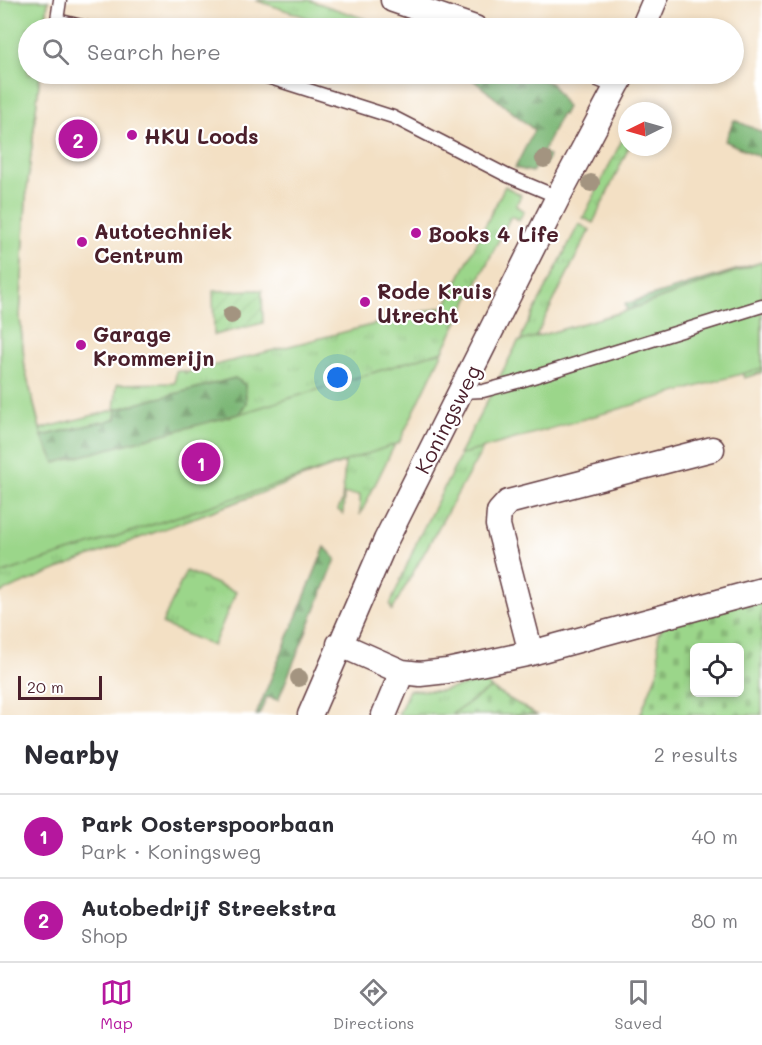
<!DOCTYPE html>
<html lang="en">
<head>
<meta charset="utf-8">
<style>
  :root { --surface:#fff; --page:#f2f2f3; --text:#2b2b33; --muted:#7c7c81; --line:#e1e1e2; --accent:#b5179e }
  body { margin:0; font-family:Mali,sans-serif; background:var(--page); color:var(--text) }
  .controls { position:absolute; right:18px; bottom:18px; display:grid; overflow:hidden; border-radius:9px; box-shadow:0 3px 9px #0003 }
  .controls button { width:54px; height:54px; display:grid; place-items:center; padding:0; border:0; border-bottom:2px solid var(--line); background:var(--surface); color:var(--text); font:30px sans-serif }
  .compass { position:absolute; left:618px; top:102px; width:54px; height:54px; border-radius:50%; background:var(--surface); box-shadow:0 3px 9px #0003; rotate:265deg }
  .scale { position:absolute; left:18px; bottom:15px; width:84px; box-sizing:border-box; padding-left:6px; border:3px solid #4a1f2b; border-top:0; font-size:16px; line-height:21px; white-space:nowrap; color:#4a1f2b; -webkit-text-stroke:4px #fff; paint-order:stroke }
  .you { position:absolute; left:338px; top:378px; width:21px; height:21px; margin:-15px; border:4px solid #fff; border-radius:50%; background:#1a73e8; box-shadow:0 0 0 9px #1a73e833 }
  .badge { display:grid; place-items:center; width:39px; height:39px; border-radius:50%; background:var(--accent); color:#fff; font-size:20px; font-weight:700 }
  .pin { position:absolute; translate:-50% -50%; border:3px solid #fff; box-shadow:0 2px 6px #0006 }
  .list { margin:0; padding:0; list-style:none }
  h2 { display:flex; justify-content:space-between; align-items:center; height:78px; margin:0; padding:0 24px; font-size:26px }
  h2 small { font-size:20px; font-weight:400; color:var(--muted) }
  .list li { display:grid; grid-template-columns:39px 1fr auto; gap:18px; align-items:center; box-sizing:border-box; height:84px; padding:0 24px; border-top:2px solid var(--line) }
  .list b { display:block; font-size:22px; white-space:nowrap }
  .list p { margin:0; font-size:20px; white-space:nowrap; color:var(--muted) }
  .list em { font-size:20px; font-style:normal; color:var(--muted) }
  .icon { flex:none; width:33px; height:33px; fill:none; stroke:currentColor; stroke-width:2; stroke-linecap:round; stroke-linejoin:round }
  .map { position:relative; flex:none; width:762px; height:715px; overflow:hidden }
  .search { position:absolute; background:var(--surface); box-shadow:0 3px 9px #0003; left:18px; right:18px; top:18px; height:66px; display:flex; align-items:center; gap:15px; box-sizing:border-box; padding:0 21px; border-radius:33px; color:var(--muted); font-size:22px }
  .sheet { height:246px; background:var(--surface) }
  nav { display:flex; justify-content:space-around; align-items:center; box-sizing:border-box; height:84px; border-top:2px solid var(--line); background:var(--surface); font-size:16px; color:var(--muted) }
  nav a { display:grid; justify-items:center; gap:3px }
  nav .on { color:var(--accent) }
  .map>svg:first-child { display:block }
</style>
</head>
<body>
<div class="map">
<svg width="762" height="715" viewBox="0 0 762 715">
  <defs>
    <pattern id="grass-tufts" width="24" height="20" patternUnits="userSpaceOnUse" patternTransform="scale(1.5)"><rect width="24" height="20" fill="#9bd68a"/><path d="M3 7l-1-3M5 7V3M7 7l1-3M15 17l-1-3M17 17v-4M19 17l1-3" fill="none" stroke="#87b777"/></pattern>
    <pattern id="forest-firs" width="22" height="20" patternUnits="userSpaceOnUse" patternTransform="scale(1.5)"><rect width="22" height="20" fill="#7cb776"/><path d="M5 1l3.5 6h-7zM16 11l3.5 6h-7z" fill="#689461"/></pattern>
    <pattern id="cemetery-stones" width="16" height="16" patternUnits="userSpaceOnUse" patternTransform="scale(1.5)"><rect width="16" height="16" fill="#9bd68a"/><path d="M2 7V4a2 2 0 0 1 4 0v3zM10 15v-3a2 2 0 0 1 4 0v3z" fill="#87b777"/></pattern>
    <pattern id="garden-furrows" width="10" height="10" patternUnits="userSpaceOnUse" patternTransform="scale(1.5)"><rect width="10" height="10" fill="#9bd68a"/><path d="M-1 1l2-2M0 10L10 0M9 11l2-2" fill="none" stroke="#87b777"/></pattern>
  </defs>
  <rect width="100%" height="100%" fill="#fff"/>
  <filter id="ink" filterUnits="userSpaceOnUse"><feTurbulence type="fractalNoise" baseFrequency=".0167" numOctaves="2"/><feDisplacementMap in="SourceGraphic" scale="12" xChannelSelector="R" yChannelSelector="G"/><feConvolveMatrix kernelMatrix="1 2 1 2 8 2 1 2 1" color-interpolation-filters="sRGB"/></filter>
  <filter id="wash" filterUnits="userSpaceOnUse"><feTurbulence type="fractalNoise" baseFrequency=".008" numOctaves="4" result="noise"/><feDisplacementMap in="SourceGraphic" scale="24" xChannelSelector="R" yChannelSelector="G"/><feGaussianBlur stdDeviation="1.35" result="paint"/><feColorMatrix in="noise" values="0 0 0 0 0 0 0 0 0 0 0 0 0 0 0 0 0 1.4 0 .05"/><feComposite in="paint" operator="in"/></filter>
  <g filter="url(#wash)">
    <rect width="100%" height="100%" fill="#f3e0c4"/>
    <path fill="url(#grass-tufts)" stroke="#727a5a" stroke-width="1.5" d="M255 0H309L392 28H338Z
      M627 130V147H629L593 223 583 218Z
      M505 186 521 195 516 206 524 211 519 220 511 216 424 388 46 466 239 414 246 403 245 385 235 378 117 409 116 419 42 436 40 429 114 410 117 384 175 383 176 371H185V373L445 306Z
      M579 224 590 230 588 233 533 342 520 345 523 333Z
      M762 312V372L760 373 744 378 734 345 485 445 392 610 390 605 418 539 490 398Z
      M406 422 360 515V495L344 494 343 514 338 510 342 501 345 462 80 560 0 593V564Z
      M186 571 236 592 213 646 162 624Z
      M484 681 491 688 451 715H398L409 690 440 691Z"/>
    <path fill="url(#forest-firs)" stroke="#636b50" stroke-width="1.5" d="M48 0 45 28H28V74H40L26 199 20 318 25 369 42 436 116 419 117 409 235 378 245 385 246 403 239 414 46 466 29 448 0 127 11 49Z
      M466 74H523L551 83 567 107 563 115 561 114 543 152 549 156 545 165 539 162 532 172 515 168 534 130Z
      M734 120 762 132V158L725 141Z
      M762 262V298L630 321 625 304Z
      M325 547 336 559 278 700 267 697 259 715H256Z"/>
    <path fill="url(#cemetery-stones)" stroke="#727a5a" stroke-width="1.5" fill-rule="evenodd" d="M762 597V715H640L659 668 658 633 661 631 660 625ZM694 648H740V692H694Z
      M491 688 537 715H451Z"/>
    <path fill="#9bd68a" stroke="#727a5a" stroke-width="1.5" d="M0 0H48L45 28H28V74H40L26 199 20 318 25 369 42 437 55 463 239 414 443 351 399 443 306 475 0 574Z
      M762 262V368L459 455 518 342 629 310Z"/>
    <path fill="url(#garden-furrows)" stroke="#727a5a" stroke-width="1.5" d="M262 290 263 323 214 335 213 291Z"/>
  </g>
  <g filter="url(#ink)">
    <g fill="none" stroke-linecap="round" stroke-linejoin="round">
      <defs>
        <path id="service" d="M60 0 57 20 90 28
          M258 74 393 117 508 176 558 197
          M460 392 483 391 517 382 762 306"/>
        <path id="minor" d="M393 0 475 28
          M643 28 655 0
          M599 74 619 82
          M339 644 402 672 420 674 447 671 531 653 762 590
          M531 653 498 525 499 512 508 502 712 449
          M310 715 386 540 558 197 623 74
          M384 715 402 672"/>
      </defs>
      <use href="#service" stroke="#633c42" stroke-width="15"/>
      <use href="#minor" stroke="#633c42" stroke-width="27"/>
      <use href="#service" stroke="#fff" stroke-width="12"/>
      <use href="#minor" stroke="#fff" stroke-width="24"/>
    </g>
    <g fill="#a39480">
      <circle cx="544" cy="159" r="9"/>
      <circle cx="591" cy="183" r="9"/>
      <circle cx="231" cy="315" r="9"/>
      <circle cx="299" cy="678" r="9"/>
    </g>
  </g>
  <g fill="#b5179e" stroke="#fff" stroke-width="2">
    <circle cx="132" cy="135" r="6"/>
    <circle cx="416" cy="233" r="6"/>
    <circle cx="82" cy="242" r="6"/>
    <circle cx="365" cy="302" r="6"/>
    <circle cx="81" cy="345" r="6"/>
  </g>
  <g text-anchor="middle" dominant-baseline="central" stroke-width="4.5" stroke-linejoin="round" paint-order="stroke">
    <g font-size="21" font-weight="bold" fill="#4a1f2b" stroke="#fff" text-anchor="start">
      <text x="144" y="135">HKU Loods</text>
      <text x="94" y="230">Autotechniek<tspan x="94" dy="24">Centrum</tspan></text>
      <text x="428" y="233">Books 4 Life</text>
      <text x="377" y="290">Rode Kruis<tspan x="377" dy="24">Utrecht</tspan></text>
      <text x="93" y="333">Garage<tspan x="93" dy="24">Krommerijn</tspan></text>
    </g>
    <g font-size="21" fill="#4a1f2b" stroke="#fff">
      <text transform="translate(447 419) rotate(-63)">Koningsweg</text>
    </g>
  </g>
</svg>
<div class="controls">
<button><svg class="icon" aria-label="locate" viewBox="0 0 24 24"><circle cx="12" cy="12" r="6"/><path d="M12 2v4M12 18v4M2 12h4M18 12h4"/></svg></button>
</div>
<svg class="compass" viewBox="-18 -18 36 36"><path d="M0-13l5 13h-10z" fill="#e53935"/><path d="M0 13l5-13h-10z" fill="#7c7c81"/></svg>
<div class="scale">20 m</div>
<div class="you"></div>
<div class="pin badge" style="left:201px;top:462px">1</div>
<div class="pin badge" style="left:78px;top:139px">2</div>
<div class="search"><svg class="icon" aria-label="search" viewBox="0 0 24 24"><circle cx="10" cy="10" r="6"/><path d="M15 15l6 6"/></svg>Search here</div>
</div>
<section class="sheet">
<h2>Nearby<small>2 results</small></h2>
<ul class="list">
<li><span class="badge">1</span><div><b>Park Oosterspoorbaan</b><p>Park · Koningsweg</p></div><em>40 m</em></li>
<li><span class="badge">2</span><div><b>Autobedrijf Streekstra</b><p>Shop</p></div><em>80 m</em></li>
</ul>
</section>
<nav>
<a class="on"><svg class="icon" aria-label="map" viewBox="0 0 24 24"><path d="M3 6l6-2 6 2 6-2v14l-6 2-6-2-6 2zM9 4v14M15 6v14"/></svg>Map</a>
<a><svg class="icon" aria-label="directions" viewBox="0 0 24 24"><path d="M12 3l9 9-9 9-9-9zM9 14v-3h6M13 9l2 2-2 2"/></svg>Directions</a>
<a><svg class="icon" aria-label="saved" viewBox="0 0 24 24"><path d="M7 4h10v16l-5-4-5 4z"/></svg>Saved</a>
</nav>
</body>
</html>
